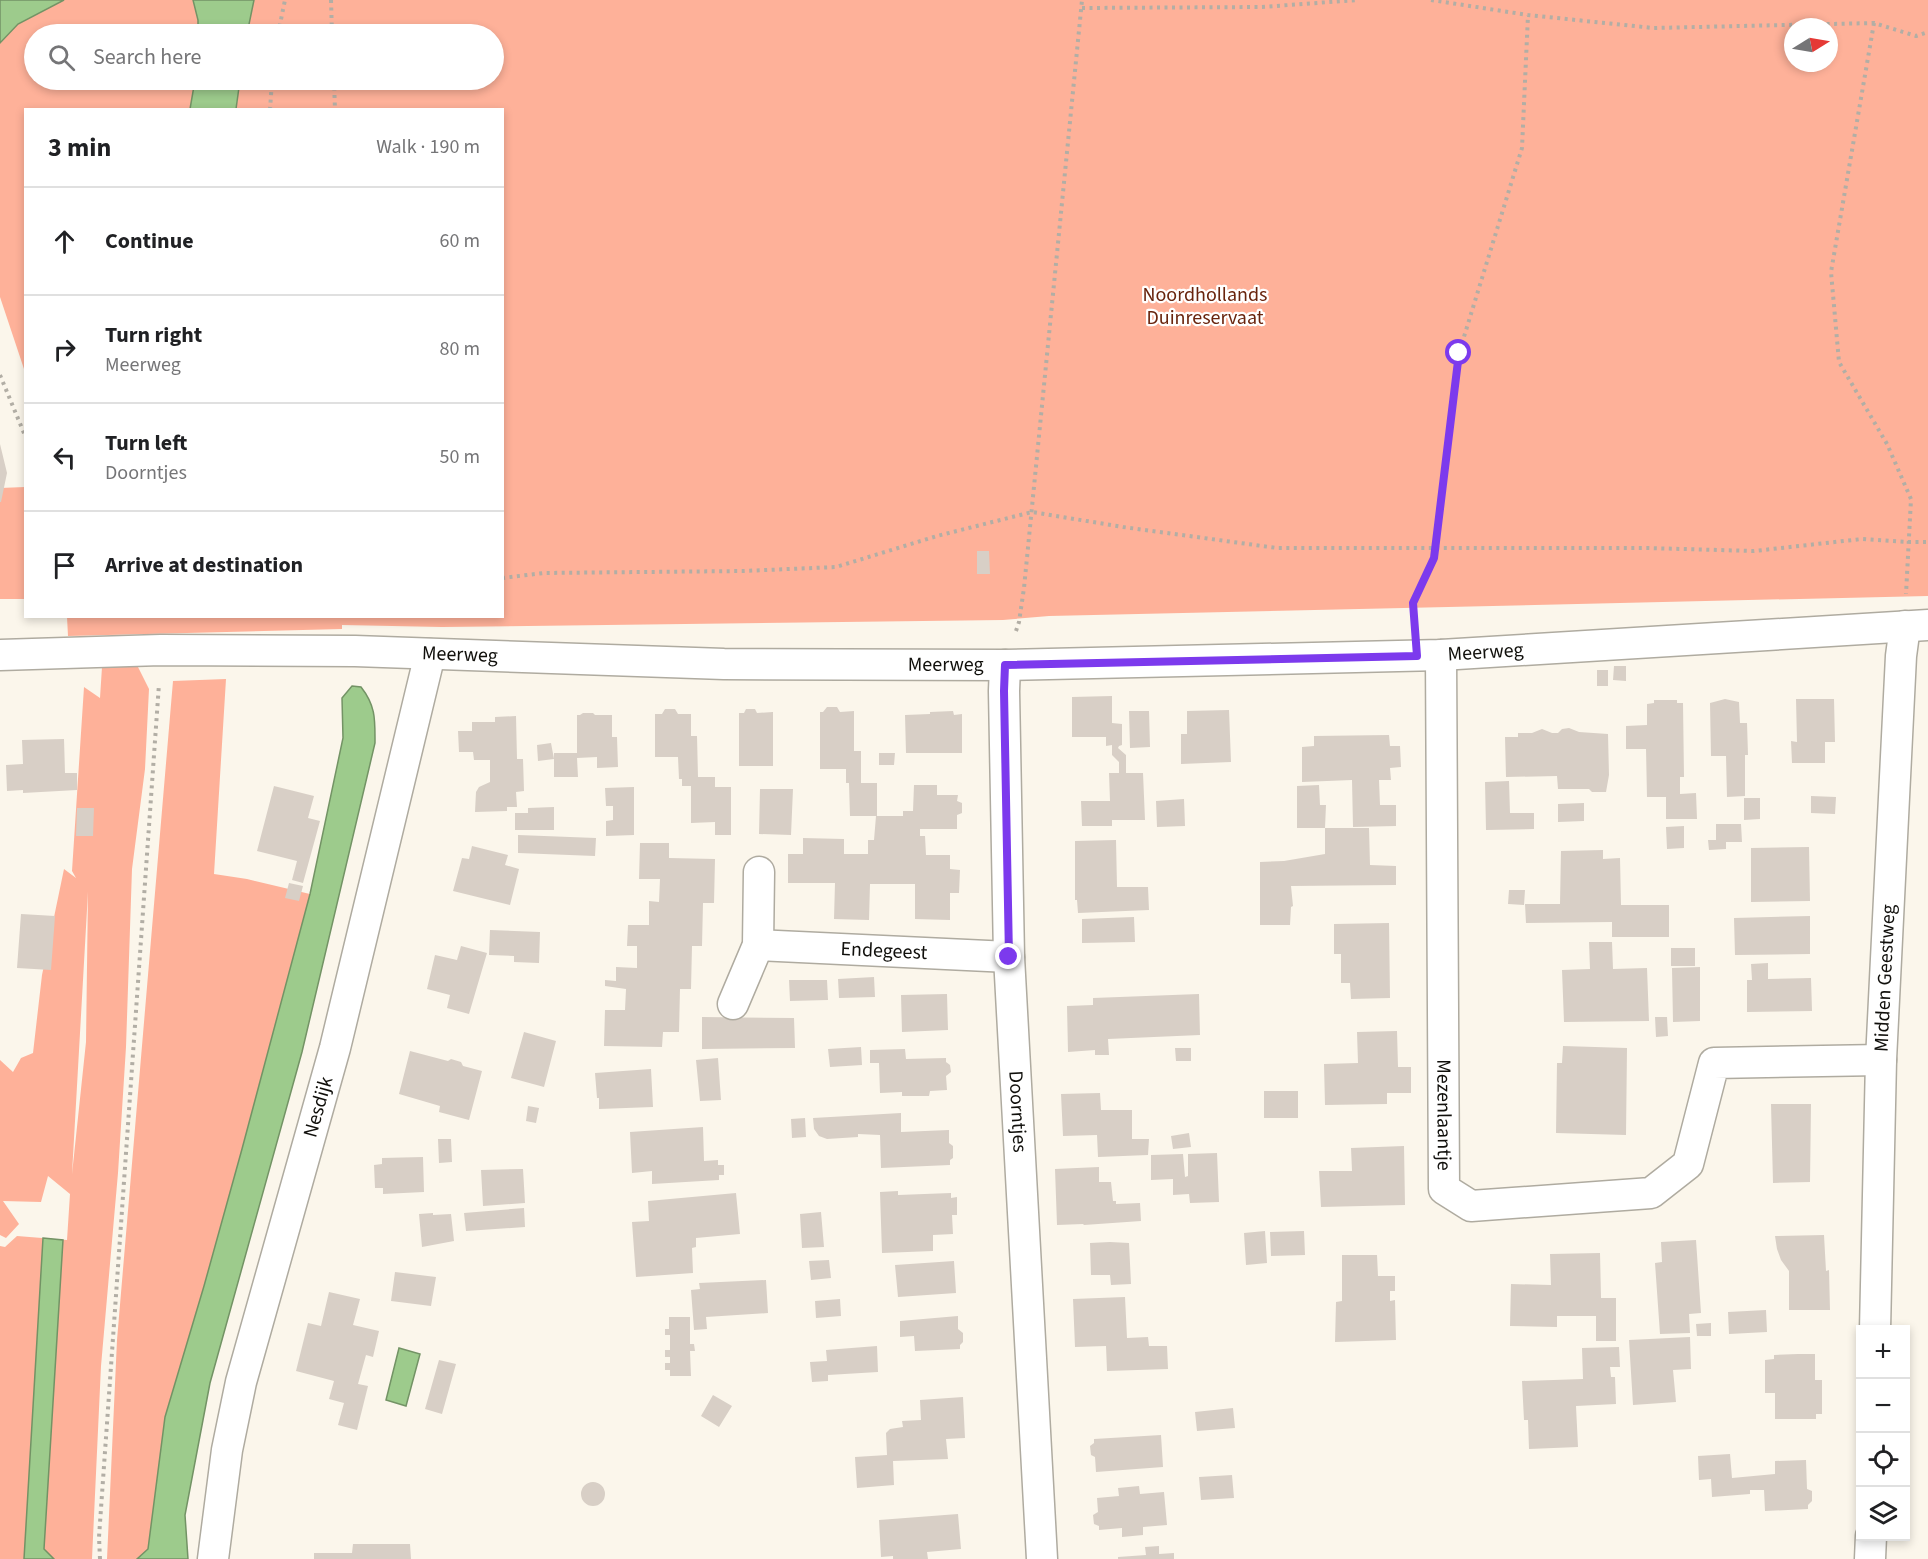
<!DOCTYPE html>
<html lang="en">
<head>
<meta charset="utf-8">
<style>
  :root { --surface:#fff; --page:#f2f2f2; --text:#202124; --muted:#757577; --line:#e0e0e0 }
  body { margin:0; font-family:"Source Sans 3",sans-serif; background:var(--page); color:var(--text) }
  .controls { position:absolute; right:18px; bottom:18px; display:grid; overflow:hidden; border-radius:0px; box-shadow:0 3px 9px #0003 }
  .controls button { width:54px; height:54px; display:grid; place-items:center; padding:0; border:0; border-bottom:2px solid var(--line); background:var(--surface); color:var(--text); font:30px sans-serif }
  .compass { position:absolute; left:1784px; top:18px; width:54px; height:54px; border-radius:50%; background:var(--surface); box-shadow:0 3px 9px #0003; rotate:79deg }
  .stop { position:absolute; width:18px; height:18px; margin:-14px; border:4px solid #7c3aed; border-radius:50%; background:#fff }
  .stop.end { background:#7c3aed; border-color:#fff; box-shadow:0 2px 6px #0008 }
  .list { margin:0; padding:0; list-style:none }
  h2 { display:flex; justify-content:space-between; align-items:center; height:78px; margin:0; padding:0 24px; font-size:26px }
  h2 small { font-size:20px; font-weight:400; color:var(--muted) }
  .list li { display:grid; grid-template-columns:39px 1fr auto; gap:18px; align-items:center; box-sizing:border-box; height:108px; padding:0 24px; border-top:2px solid var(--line) }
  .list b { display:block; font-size:22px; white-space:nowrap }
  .list p { margin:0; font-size:20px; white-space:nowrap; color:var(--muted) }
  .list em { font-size:20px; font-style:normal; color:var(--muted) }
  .icon { flex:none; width:33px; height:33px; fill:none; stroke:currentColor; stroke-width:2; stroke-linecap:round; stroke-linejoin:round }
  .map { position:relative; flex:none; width:1928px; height:1559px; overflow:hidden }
  .search { position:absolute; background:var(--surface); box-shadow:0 3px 9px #0003; left:24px; top:24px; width:480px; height:66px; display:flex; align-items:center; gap:15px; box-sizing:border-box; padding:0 21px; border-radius:33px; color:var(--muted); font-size:22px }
  .panel { position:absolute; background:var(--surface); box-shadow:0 3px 9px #0003; left:24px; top:108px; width:480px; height:510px; border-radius:0px }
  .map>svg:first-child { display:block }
</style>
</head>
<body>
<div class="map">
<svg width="1928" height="1559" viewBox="0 0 1928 1559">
  <rect width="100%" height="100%" fill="#fbf6eb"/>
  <path fill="#feb199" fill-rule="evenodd" d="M64 0H193L198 20V34H34V80H195L190 109 26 110 25 372 0 297V43L17 24Z
    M248 0H1928V596L1049 616 1003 620 442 627 342 625V629L68 636 67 617 502 616V110H236L240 80H494V34H246ZM1793 27H1829V63H1793Z
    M25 487V599H0V488Z
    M102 667H138L149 689 145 769 132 869 126 1047 118 1173 101 1366 92 1559H0V1246L5 1247 17 1236 67 1240 70 1194 48 1176 41 1202 3 1201 19 1224 6 1238 0 1235V1060L13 1072 21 1058 33 1053 42 975 64 869 76 878 72 871 84 687 100 698ZM88 892 86 1042 72 1174Z
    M226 679 214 874 247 879 310 894 242 1149 204 1286 165 1417 148 1549 137 1559H107L117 1340 173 681Z"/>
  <path fill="#9dcb8c" stroke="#739365" stroke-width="1.5" d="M0 0H64L18 24 0 43Z
    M193 0H254L247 34H198V20Z
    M195 80H240L236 109H190Z
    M352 686 361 687C376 706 375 720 375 743L302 1052 210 1383 185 1515 188 1559H137L148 1549 165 1417 204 1286 242 1149 310 894 343 738 342 698Z
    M43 1238 63 1240 44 1549 54 1559H24Z
    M399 1348 420 1354 406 1406 386 1400Z"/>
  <path fill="#d8cfc6" d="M0 444 7 473 1 502H0Z
    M977 551H989L990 574H977Z
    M1614 666H1626V681L1613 680Z
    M1597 670H1608V686H1597Z
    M1112 696V723L1122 724V745L1119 746 1118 748 1126 755V773H1143L1145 820H1112V826H1082L1081 801H1110L1109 773H1119V762L1112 755V745L1106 746V737H1072V697Z
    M1725 699 1739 702 1740 723H1747L1748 755H1745V796L1727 797 1726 756H1711L1710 703Z
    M1796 699H1834L1835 742H1825V763H1792L1791 741 1797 742Z
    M1654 700H1677V703H1683L1684 777H1680V794L1696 793 1697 819H1666V797H1647L1646 749H1626V726L1647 725V704L1654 703Z
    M827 707H837L840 712 854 711V751H861V783H877V816H850L849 783H846V769H820V712H823Z
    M665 709H675L678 714H691V736H697L698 777H715V787H731V835H715V822L691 823V786H682V779H679L678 757H655V714H662Z
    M746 709H755L757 713 773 712V766H739V713H744Z
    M1229 710 1231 762 1181 764V734H1187V711Z
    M953 711 954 715 962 714V753H906L905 715 930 714V712Z
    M1129 711H1149L1150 747 1130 748Z
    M583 713H593L595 715H612V737H617L618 767 597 768V757L577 758 578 777H554V753H577V715H580Z
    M516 716 517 759H523L524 791 516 792 517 807H507V811L475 812 476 792 479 787 490 782V760H474L473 752H459L458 731H472V722H495V717Z
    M1569 728 1579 732 1608 734 1609 775 1606 792H1592L1589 789H1558L1557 776 1506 777 1505 737H1518V733H1532L1542 729 1552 733H1558L1562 729Z
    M1389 735 1390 746H1400L1401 767 1390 768 1391 780H1379L1380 805H1396V826L1353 827 1352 780 1302 782V747L1314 746V736Z
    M64 739 65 773H77V790L23 793V790L7 791 6 765 23 764 22 740Z
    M551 743 554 759 538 761 537 745Z
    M879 753H895L894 765H879Z
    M1509 781 1510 813H1534V829L1486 830 1485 782Z
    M914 785H937V795H958L957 801 962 803V813L957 815V829H920V836H925L926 855H950V869L960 870 959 893H950V920L915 919V884H870L869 920 834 919 835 883H788V854H803V838L844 839V854H868V840H874L876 816H903V811H913Z
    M1319 785 1320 805H1326L1325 828H1297V786Z
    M274 786 314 796 308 818 320 821 303 883 292 880 297 861 257 851Z
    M634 787V835L606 836V821L613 820V806H606L605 788Z
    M760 789H793L791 835 759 834Z
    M1811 796 1836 797 1835 814 1811 813Z
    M1744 798H1760V819L1744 820Z
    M1184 799 1185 826 1157 827 1156 801Z
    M1584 803V821L1558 822V804Z
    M554 807V830H515V813H528V808Z
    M77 808H94L93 836H76Z
    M1716 824H1741L1742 842H1726V849L1709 850 1708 840H1716Z
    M1684 826V848L1667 849 1666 827Z
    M1325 828H1369L1370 865 1396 866V885L1291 886 1293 906 1291 907 1290 925H1260V862L1284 861 1325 854Z
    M518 835 596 838 595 856 518 853Z
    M1116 840 1117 887H1148L1149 910 1078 913 1077 900H1075V841Z
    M640 843H669V858L715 859 714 903H703L702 946H692L691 989H680L679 1032H663L662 1047 604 1046 605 1010H625L626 989 605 986V980L616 981V967L637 968V946H627L628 925H649V901L659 902 660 879H639Z
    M472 846 508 855 505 865 519 869 510 905 453 891 462 858 469 859Z
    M1809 847 1810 901 1751 902V848Z
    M1603 850V859L1620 858 1621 905H1669V937H1612V922L1526 923 1525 904H1560L1561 851Z
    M289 883 303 886 299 901 285 898Z
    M1509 890H1525L1524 905 1508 904Z
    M21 914 55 916 51 970 17 968Z
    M1810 916V954L1735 955 1734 918Z
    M1134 917 1135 942 1082 943V919Z
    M1389 923 1390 998 1351 999 1350 983H1341V954H1334V924Z
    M490 930 540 932 539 963 514 962V956L489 955Z
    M1589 942H1612L1613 969 1647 968 1649 1021 1564 1022 1562 970 1590 969Z
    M461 946 487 953 469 1014 447 1008 450 995 427 989 435 955 457 960Z
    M1671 948H1695V966H1671Z
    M1768 963V979L1811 978 1812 1011 1747 1012V980H1752L1751 964Z
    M1700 967V1021L1673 1022 1672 968Z
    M874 977 875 997 839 998 838 979Z
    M789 980H827L828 1000 790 1001Z
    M947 994 948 1030 902 1032 901 995Z
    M1199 994 1200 1035 1108 1039 1109 1055H1095V1050L1068 1052 1067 1006 1093 1005V998Z
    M702 1017 794 1018 795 1048 702 1049Z
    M1655 1017H1667L1668 1036 1656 1037Z
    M1397 1031 1398 1067H1411V1093H1387V1104L1325 1105 1324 1064 1358 1063 1357 1032Z
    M524 1032 556 1041 544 1087 511 1078Z
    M1563 1046 1627 1048 1626 1135 1556 1133 1557 1063H1562Z
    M861 1047 862 1065 830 1067 828 1049Z
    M1175 1048H1191V1061H1176Z
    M905 1049 906 1059 946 1058V1062L950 1065 951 1072 946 1076 947 1090 930 1091 929 1096H902V1092L880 1093 879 1063H870V1050Z
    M410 1051 448 1061 451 1059 461 1062 463 1066 482 1071 469 1120 439 1112 440 1106 399 1094Z
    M718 1058 721 1100 700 1101 696 1060Z
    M651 1069 653 1107 599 1109V1098H597L595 1073Z
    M1264 1091H1298V1118H1264Z
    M1100 1093 1101 1110H1132V1139H1149L1148 1155 1098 1157 1097 1135 1063 1136 1061 1094Z
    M1771 1104H1811L1810 1182 1773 1183Z
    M528 1106 539 1108 536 1123 526 1121Z
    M901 1113V1132L949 1130V1143L953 1146V1158L950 1160V1165L881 1168 880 1135 858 1134V1137L827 1139 819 1136 814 1129 813 1118Z
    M805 1118 806 1137 792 1138 791 1119Z
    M703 1127 704 1161 718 1160V1165H724V1175H719V1180L652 1184V1171L632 1173 630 1132Z
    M1189 1133 1191 1147 1173 1149 1171 1136Z
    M438 1139H451L452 1162 439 1163Z
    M1404 1146 1405 1205 1321 1207 1319 1171H1352L1351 1148Z
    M1217 1153 1219 1202 1190 1203 1189 1194 1173 1195V1179L1151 1180V1155L1183 1154 1185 1177 1188 1176V1154Z
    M423 1157 424 1192 383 1194V1188H375L374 1165 382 1164V1158Z
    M1099 1167V1182H1111L1113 1201H1116V1204L1140 1203 1141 1221 1084 1225 1083 1224 1057 1225 1055 1169Z
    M523 1169 525 1203 483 1206 481 1170Z
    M898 1191V1195L951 1193V1198L957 1197V1215H952L953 1234 933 1235V1251L882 1253 880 1192Z
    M736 1193 740 1234 696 1238V1247L692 1248 693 1273 636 1277 632 1222 649 1221 648 1201Z
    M524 1208 525 1227 466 1231 464 1213Z
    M821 1212 824 1247 802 1248 800 1214Z
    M433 1213V1215L451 1214 454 1241 422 1247 419 1214Z
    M1265 1231 1267 1263 1246 1265 1244 1233Z
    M1304 1231 1305 1255 1271 1256 1270 1232Z
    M1824 1235 1826 1271 1829 1270 1830 1310H1789V1271L1781 1260 1777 1249 1775 1236Z
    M1696 1240 1701 1313 1689 1314 1690 1333 1660 1334 1655 1263 1662 1262 1661 1242Z
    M1110 1242 1129 1243 1131 1284 1111 1285 1110 1275H1091L1090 1243Z
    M1600 1253 1601 1298H1616V1341H1596V1316H1557V1327L1510 1326 1511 1284 1551 1285 1550 1254Z
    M1342 1255H1377L1378 1276H1395V1291H1390V1301L1395 1300 1396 1340 1335 1342 1336 1302 1342 1301Z
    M829 1260 831 1278 811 1280 809 1261Z
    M954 1261 956 1293 898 1297 895 1265Z
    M395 1272 436 1277 431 1306 391 1301Z
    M766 1280 768 1313 706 1317 707 1329 694 1330 691 1290 700 1289 699 1283Z
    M329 1292 360 1299 353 1325 379 1331 373 1357 366 1355 358 1384 368 1386 357 1430 338 1425 344 1403 329 1399 334 1381 296 1371 308 1323 321 1326Z
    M1125 1297 1127 1338 1148 1337 1149 1346H1167L1168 1369 1107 1371 1106 1346 1075 1347 1073 1299Z
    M840 1299 841 1316 816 1318 815 1301Z
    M1766 1310 1767 1332 1729 1334 1728 1312Z
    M958 1316V1329L963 1333V1342L960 1345V1349L915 1351 914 1336 900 1337V1321Z
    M669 1317H690V1344H694L695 1351H690L691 1376H670V1370H665V1363H670V1357H665V1350H670V1335H665V1329H669Z
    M1711 1323V1336H1697L1696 1324Z
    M1690 1337 1691 1369 1673 1370 1676 1402 1633 1405 1629 1340Z
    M877 1346 878 1372 828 1375V1381L812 1382 810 1362 827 1361 826 1350Z
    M1619 1347 1620 1367H1610L1611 1377H1615L1616 1404 1576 1406 1578 1447 1529 1449 1528 1420H1524L1522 1381 1583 1379 1582 1348Z
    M1798 1354H1815V1380H1822V1414H1816V1419H1775V1393H1765V1360L1774 1359V1355Z
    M439 1360 456 1364 442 1414 425 1409Z
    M713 1395 732 1406 719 1427 701 1416Z
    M963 1397 965 1438 946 1439 948 1459 893 1461 894 1485 857 1488 855 1457 887 1455 886 1433 890 1429 903 1427 902 1421 921 1420 920 1400Z
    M1233 1408 1235 1428 1197 1431 1195 1412Z
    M1161 1435 1163 1467 1096 1472 1095 1457 1091 1455 1090 1446 1094 1443V1439Z
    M1730 1454 1732 1478 1775 1474V1461L1806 1460 1807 1489 1812 1491V1501L1808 1505V1509L1765 1511 1764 1490H1750V1494L1712 1497 1711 1479 1699 1480 1698 1456Z
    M1232 1475 1234 1498 1201 1500 1199 1477Z
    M581 1494a12 12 0 1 1 24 0a12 12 0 1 1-24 0Z
    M1139 1486 1140 1494 1164 1492 1167 1525 1143 1527V1535L1122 1537V1528L1099 1530V1526L1094 1524 1093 1515 1098 1512 1097 1498 1119 1496 1118 1488Z
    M958 1514 961 1549 927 1552 928 1559H893V1556L881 1557 879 1520Z
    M353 1544H410L411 1559H314V1553H352Z
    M1159 1546V1554L1174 1553V1559H1118V1557L1146 1555 1145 1547Z"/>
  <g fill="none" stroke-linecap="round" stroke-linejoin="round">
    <defs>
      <g id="street">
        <path id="s1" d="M0 655 161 650 355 651 724 664 1005 665 1441 655 1928 625"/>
        <path id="s2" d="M1441 655 1444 1189 1471 1206 1651 1193 1688 1164 1714 1063 1881 1060"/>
        <path id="s3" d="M1005 665 1004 691 1009 957 1042 1559"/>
        <path id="s4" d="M758 945 1009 957"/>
        <path d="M733 1004 758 945 759 872"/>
        <path id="s5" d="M1875 1330 1881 1060 1901 656 1905 626"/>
        <path id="s6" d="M213 1559 227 1450 241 1382 335 1048 430 654"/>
        <path d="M1870 1559 1871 1536"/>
      </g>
    </defs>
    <use href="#street" stroke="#afaba0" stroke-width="33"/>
    <path stroke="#b2aea5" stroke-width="4" stroke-dasharray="3 4.5" stroke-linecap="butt" d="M331 0 332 34
      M1431 0 1528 15 1653 28 1874 23 1916 36 1928 32
      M1082 8 1262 7 1357 0
      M1874 23 1831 272 1839 362 1887 444 1911 499 1906 594
      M278 34 285 0
      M334 80 335 110
      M270 110 272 80
      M0 375 26 438
      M502 578 544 573 743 571 836 567 937 536 1032 512 1123 527 1277 548H1647L1754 551 1862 539 1908 542H1928
      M1414 622 1413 603 1434 558 1459 353 1522 148 1528 15
      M1016 631 1019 622 1024 588 1082 0
      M100 1559 99 1537 159 684"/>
    <use href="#street" stroke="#fff" stroke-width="30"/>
  </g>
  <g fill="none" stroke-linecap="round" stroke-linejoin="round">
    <path stroke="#7c3aed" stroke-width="8" d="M1009 957 1004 691 1005 665 1417 656 1413 603 1434 558 1459 353"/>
  </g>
  <g text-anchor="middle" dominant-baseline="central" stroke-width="4.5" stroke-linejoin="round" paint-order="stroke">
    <g font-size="20" fill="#69240d" stroke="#fff">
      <text x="1205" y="295">Noordhollands<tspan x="1205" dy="23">Duinreservaat</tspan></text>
    </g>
    <g font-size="20" fill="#100f0b" stroke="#fff">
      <text stroke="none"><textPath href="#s1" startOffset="1486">Meerweg</textPath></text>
      <text stroke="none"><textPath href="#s1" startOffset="460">Meerweg</textPath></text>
      <text stroke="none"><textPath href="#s1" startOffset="946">Meerweg</textPath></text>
      <text stroke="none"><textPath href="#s4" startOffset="126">Endegeest</textPath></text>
      <text stroke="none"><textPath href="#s5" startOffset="352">Midden Geestweg</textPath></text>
      <text stroke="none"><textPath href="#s6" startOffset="465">Nesdijk</textPath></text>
      <text stroke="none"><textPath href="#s3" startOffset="447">Doorntjes</textPath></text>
      <text stroke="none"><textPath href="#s2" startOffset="460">Mezenlaantje</textPath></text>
    </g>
  </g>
</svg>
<div class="controls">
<button>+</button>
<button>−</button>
<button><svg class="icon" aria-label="locate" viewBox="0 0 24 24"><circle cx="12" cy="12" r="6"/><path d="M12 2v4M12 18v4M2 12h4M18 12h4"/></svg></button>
<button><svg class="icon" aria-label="layers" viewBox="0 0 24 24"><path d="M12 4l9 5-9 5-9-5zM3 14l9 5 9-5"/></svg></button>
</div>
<svg class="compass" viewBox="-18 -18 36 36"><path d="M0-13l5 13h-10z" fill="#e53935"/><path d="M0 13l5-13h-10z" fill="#757577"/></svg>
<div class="stop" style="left:1459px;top:353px"></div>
<div class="stop end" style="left:1009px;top:957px"></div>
<div class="search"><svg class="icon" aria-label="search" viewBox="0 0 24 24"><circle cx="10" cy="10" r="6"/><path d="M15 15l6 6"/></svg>Search here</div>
<section class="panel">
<h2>3 min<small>Walk · 190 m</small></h2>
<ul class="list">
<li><svg class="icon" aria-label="ahead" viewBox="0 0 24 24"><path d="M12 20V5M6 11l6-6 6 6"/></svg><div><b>Continue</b></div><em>60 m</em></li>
<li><svg class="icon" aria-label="right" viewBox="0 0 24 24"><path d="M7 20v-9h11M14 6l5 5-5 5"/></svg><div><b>Turn right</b><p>Meerweg</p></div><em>80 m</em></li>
<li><svg class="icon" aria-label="left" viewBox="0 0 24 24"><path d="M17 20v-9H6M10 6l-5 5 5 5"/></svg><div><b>Turn left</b><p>Doorntjes</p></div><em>50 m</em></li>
<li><svg class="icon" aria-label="arrive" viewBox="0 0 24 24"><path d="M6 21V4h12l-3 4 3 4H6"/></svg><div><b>Arrive at destination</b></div></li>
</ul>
</section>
</div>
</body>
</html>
